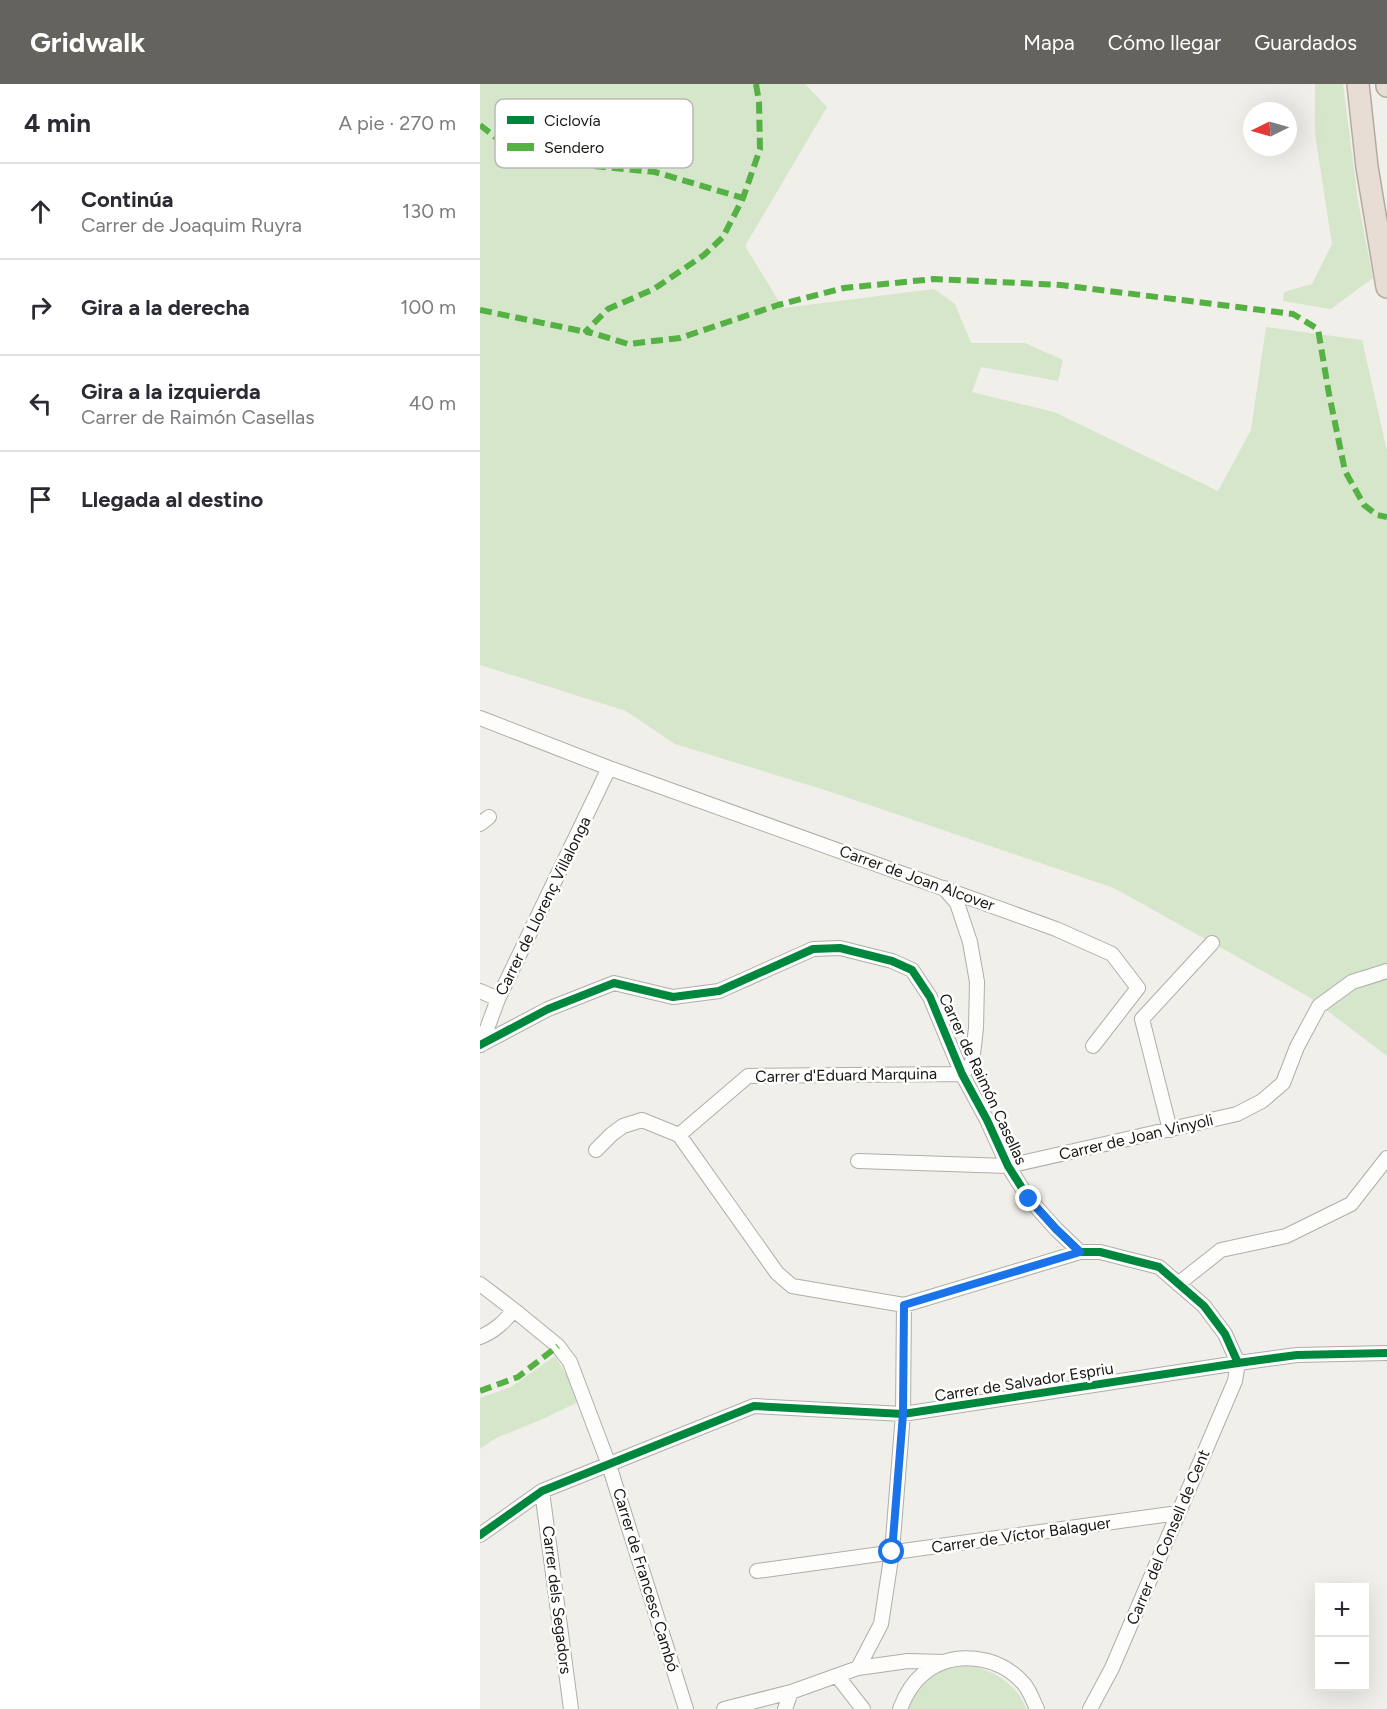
<!DOCTYPE html>
<html lang="es">
<head>
<meta charset="utf-8">
<style>
  :root { --surface:#fff; --page:#f7f7f7; --text:#2b2b33; --muted:#7c7c81; --line:#e1e1e2; --accent:#64635e }
  body { margin:0; font-family:Figtree,sans-serif; background:var(--page); color:var(--text) }
  .controls { position:absolute; right:18px; bottom:18px; display:grid; overflow:hidden; border-radius:0px; box-shadow:0 6px 24px #0002 }
  .controls button { width:54px; height:54px; display:grid; place-items:center; padding:0; border:0; border-bottom:2px solid var(--line); background:var(--surface); color:var(--text); font:30px sans-serif }
  .compass { position:absolute; left:763px; top:18px; width:54px; height:54px; border-radius:50%; background:var(--surface); box-shadow:0 6px 24px #0002; rotate:265deg }
  .stop { position:absolute; width:18px; height:18px; margin:-14px; border:4px solid #1a73e8; border-radius:50%; background:#fff }
  .stop.end { background:#1a73e8; border-color:#fff; box-shadow:0 2px 6px #0008 }
  .list { margin:0; padding:0; list-style:none }
  h2 { display:flex; justify-content:space-between; align-items:center; height:78px; margin:0; padding:0 24px; font-size:26px }
  h2 small { font-size:20px; font-weight:400; color:var(--muted) }
  .list li { display:grid; grid-template-columns:39px 1fr auto; gap:18px; align-items:center; box-sizing:border-box; height:96px; padding:0 24px; border-top:2px solid var(--line) }
  .list b { display:block; font-size:22px; white-space:nowrap }
  .list p { margin:0; font-size:20px; white-space:nowrap; color:var(--muted) }
  .list em { font-size:20px; font-style:normal; color:var(--muted) }
  .icon { flex:none; width:33px; height:33px; fill:none; stroke:currentColor; stroke-width:2; stroke-linecap:round; stroke-linejoin:round }
  .map { position:relative; flex:none; width:907px; height:1625px; overflow:hidden }
  header { display:flex; align-items:center; gap:36px; box-sizing:border-box; height:84px; padding:0 30px; background:var(--accent); color:#fff }
  header strong { font-size:28px }
  nav { display:flex; gap:33px; margin-inline-start:auto; font-size:21px }
  main { display:flex }
  aside { flex:1; background:var(--surface) }
  .map>svg:first-child { display:block }
</style>
</head>
<body>
<header>
<strong>Gridwalk</strong>
<nav><a>Mapa</a><a>Cómo llegar</a><a>Guardados</a></nav>
</header>
<main>
<aside>
<h2>4 min<small>A pie · 270 m</small></h2>
<ul class="list">
<li><svg class="icon" aria-label="ahead" viewBox="0 0 24 24"><path d="M12 20V5M6 11l6-6 6 6"/></svg><div><b>Continúa</b><p>Carrer de Joaquim Ruyra</p></div><em>130 m</em></li>
<li><svg class="icon" aria-label="right" viewBox="0 0 24 24"><path d="M7 20v-9h11M14 6l5 5-5 5"/></svg><div><b>Gira a la derecha</b></div><em>100 m</em></li>
<li><svg class="icon" aria-label="left" viewBox="0 0 24 24"><path d="M17 20v-9H6M10 6l-5 5 5 5"/></svg><div><b>Gira a la izquierda</b><p>Carrer de Raimón Casellas</p></div><em>40 m</em></li>
<li><svg class="icon" aria-label="arrive" viewBox="0 0 24 24"><path d="M6 21V4h12l-3 4 3 4H6"/></svg><div><b>Llegada al destino</b></div></li>
</ul>
</aside>
<div class="map">
<svg width="907" height="1625" viewBox="0 0 907 1625">
  <rect width="100%" height="100%" fill="#f0efe9"/>
  <path fill="#d5e6cb" d="M0 0H325L347 23 265 162 303 224 454 205 475 220 491 259H545L583 276 578 297 501 283 492 308 574 328 738 407 771 346 786 243 882 256 907 367V972L829 913 634 804 348 707 195 660 146 627 0 581Z
    M835 0H863L878 117 893 194 851 225 803 217 804 208 832 200 852 160 835 50Z
    M75 1272 102 1316 63 1335 16 1354 0 1365V1314L31 1303Z
    M472 1583C480 1583 489 1581 496 1583 518 1589 539 1603 546 1625H426C436 1604 450 1591 472 1583Z"/>
  <g fill="none" stroke-linecap="round" stroke-linejoin="round">
    <defs>
      <path id="minor" d="M0 634 129 684 576 845 632 870 658 904 613 962
        M0 740 9 733
        M0 907 18 915
        M0 961 68 925 134 899 193 913 239 907 333 865 360 864 412 877 432 886 450 913 482 990 507 1036 528 1082 549 1115 576 1145 600 1168H620L679 1183 724 1222 745 1250 758 1279
        M1 961 18 915 129 684
        M690 1046 662 935 732 859
        M199 1051 268 992 482 990 492 979 496 944 497 898 490 858 477 819 464 804
        M116 1066 132 1050 143 1042 162 1036 199 1051 297 1189 312 1202 424 1221 600 1168
        M378 1077 528 1082 757 1030 782 1017 803 999 817 963 839 922 872 898 907 887
        M0 1200 34 1226 78 1262 90 1278 129 1381 206 1625
        M698 1200 741 1166 806 1152 871 1120 907 1074
        M0 1253C15 1247 24 1238 34 1226
        M62 1407 91 1625
        M0 1451 62 1407 274 1322 423 1330 758 1279 817 1271 907 1269
        M277 1487 698 1429
        M378 1584 428 1577 464 1578
        M358 1593 383 1625
        M244 1625 311 1608 378 1584 401 1540 412 1468 423 1330 424 1221
        M305 1625 311 1608
        M420 1625C425 1612 432 1599 443 1590 473 1565 519 1571 544 1600 550 1607 553 1617 557 1625
        M610 1625 632 1584 755 1297 758 1279"/>
      <path id="highway" d="M878 0 887 83 907 203
        M907 0V2"/>
    </defs>
    <use href="#minor" stroke="#afaeaa" stroke-width="16"/>
    <use href="#highway" stroke="#b4aa9e" stroke-width="24"/>
    <use href="#minor" stroke="#fdfdfc" stroke-width="14"/>
    <use href="#highway" stroke="#e7ddd4" stroke-width="21"/>
    <path stroke="#55b144" stroke-width="6" stroke-dasharray="12 6" stroke-linecap="butt" d="M276 0 279 18 280 65 263 114 243 153 224 171 174 205 128 225 106 247 148 260 200 254 298 221 364 204 454 195 581 201 813 230 838 245 849 310 865 387 884 421 897 431 907 433
      M0 41 43 75 175 88 263 114
      M0 226 111 249
      M0 1307 38 1293 78 1262"/>
    <defs>
      <path id="cycleway" d="M0 961 68 925 134 899 193 913 239 907 333 865 360 864 412 877 432 886 450 913 482 990 507 1036 528 1082 549 1115 576 1145 600 1168H620L679 1183 724 1222 745 1250 758 1279
        M0 1451 62 1407 274 1322 423 1330 758 1279 817 1271 907 1269"/>
    </defs>
    <use href="#cycleway" stroke="#fff" stroke-width="11"/>
    <use href="#cycleway" stroke="#00873e" stroke-width="8"/>
  </g>
  <g fill="none" stroke-linecap="round" stroke-linejoin="round">
    <path stroke="#1a73e8" stroke-width="8" d="M412 1468 423 1330 424 1221 600 1168 576 1145 549 1115"/>
  </g>
  <g text-anchor="middle" dominant-baseline="central" stroke-width="5" stroke-linejoin="round" paint-order="stroke">
    <g font-size="16" fill="#181713" stroke="#fff">
      <text transform="translate(437 794) rotate(20)">Carrer de Joan Alcover</text>
      <text transform="translate(63 822) rotate(-64)">Carrer de Llorenç Villalonga</text>
      <text transform="translate(366 991) rotate(-1)">Carrer d'Eduard Marquina</text>
      <text transform="translate(503 995) rotate(65)">Carrer de Raimón Casellas</text>
      <text transform="translate(656 1053) rotate(-13)">Carrer de Joan Vinyoli</text>
      <text transform="translate(544 1298) rotate(-9)">Carrer de Salvador Espriu</text>
      <text transform="translate(541 1451) rotate(-8)">Carrer de Víctor Balaguer</text>
      <text transform="translate(688 1453) rotate(-67)">Carrer del Consell de Cent</text>
      <text transform="translate(166 1496) rotate(73)">Carrer de Francesc Cambó</text>
      <text transform="translate(77 1516) rotate(83)">Carrer dels Segadors</text>
    </g>
  </g>
  <rect x="15" y="15" width="198" height="69" rx="9" fill="#fff" stroke="#bab9b8" stroke-width="1.5"/>
  <rect x="27" y="32" width="27" height="8" fill="#00873e"/>
  <rect x="27" y="59" width="27" height="8" fill="#55b144"/>
  <g font-size="16" fill="#181713">
    <text x="64" y="42">Ciclovía</text>
    <text x="64" y="69">Sendero</text>
  </g>
</svg>
<div class="controls">
<button>+</button>
<button>−</button>
</div>
<svg class="compass" viewBox="-18 -18 36 36"><path d="M0-13l5 13h-10z" fill="#e53935"/><path d="M0 13l5-13h-10z" fill="#7c7c81"/></svg>
<div class="stop" style="left:412px;top:1468px"></div>
<div class="stop end" style="left:549px;top:1115px"></div>
</div>
</main>
</body>
</html>
